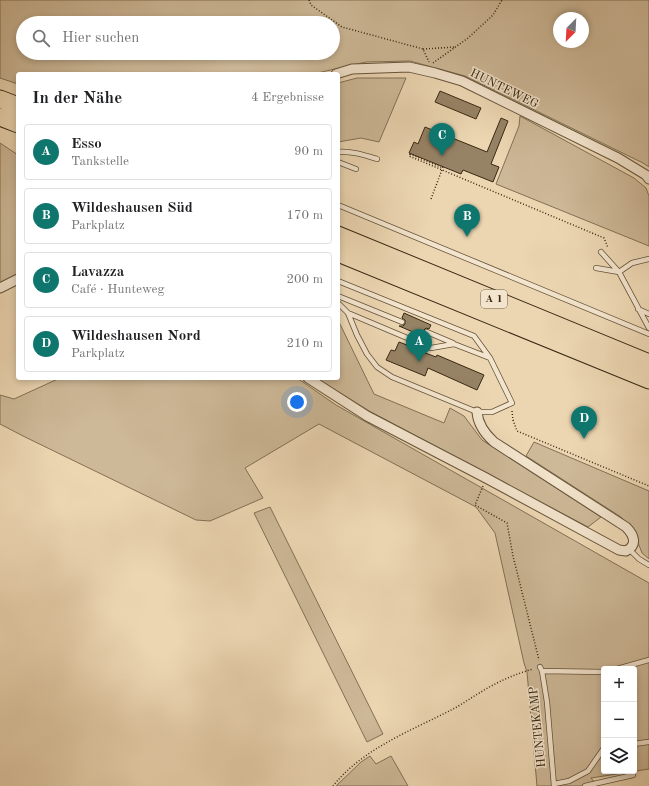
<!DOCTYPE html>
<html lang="de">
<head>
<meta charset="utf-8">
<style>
  :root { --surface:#fff; --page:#f6f6f6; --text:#202124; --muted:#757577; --line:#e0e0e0; --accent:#0f766e }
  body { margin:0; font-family:"Old Standard TT",serif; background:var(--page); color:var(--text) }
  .controls { position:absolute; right:12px; bottom:12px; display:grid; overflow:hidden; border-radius:4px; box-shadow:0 2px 6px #0003 }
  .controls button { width:36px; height:36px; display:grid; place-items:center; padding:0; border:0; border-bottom:1px solid var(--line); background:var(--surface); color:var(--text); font:20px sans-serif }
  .compass { position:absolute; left:553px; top:12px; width:36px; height:36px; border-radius:50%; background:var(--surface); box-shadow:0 2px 6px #0003; rotate:204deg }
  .you { position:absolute; left:297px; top:402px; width:14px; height:14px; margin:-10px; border:3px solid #fff; border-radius:50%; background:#1a73e8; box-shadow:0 0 0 6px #1a73e833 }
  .badge { display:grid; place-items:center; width:26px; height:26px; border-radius:50%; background:var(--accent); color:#fff; font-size:13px; font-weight:700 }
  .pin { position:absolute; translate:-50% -33px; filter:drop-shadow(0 1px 2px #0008) }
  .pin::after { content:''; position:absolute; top:21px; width:14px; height:12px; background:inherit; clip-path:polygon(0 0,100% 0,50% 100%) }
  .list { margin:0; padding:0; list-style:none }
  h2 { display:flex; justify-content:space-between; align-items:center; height:52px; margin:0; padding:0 16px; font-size:17px }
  h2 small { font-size:13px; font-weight:400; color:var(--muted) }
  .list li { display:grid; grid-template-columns:26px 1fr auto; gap:12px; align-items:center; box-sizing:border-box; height:56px; margin:0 8px 8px; padding:0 8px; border:1px solid var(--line); border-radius:4px }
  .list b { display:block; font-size:15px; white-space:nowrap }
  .list p { margin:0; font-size:13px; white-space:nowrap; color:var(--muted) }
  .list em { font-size:13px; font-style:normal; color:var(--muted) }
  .icon { flex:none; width:22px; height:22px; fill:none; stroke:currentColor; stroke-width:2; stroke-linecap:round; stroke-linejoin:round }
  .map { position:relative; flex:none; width:649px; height:786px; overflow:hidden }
  .search { position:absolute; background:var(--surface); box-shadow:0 2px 6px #0003; left:16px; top:16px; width:324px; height:44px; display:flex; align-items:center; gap:10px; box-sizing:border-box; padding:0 14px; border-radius:22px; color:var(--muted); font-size:15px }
  .panel { position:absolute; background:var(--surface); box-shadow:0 2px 6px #0003; left:16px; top:72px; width:324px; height:308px; border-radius:4px }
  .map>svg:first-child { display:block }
</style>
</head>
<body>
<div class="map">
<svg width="649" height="786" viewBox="0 0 649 786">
  <rect width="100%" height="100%" fill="#ecd6b2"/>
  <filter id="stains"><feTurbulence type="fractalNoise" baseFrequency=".005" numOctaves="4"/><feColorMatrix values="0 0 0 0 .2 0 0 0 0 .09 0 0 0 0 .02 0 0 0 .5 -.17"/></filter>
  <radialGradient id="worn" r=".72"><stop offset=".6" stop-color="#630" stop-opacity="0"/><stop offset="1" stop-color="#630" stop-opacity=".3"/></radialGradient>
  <path fill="#cdb897" stroke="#827054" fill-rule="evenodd" d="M0 0H649V167L643 163 465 76 410 61 366 62 313 74H18V84L0 78ZM559 18H583V42H559ZM23 23H333V53H23Z
    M357 78H406L379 142 361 138 338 142V83Z
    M520 116 634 178 646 188 649 196V246L496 184 519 126Z
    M0 143 18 155V274L0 283Z
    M338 320 374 394 444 423 450 408 464 416 482 440 601 517 588 527 371 412 316 378H338Z
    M60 378H297L336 405 649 583V769L591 778 598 786H537L527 672 524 663 495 533 476 507 319 424 245 468 263 498 210 521 196 520 25 437 0 424V395L14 399ZM604 669H634V771H604Z
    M534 442 649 491V559L642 553 634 532 621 517 526 456Z
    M270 507 383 734 367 742 254 513Z
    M370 756 376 764 391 756 408 786H336L361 762Z"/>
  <path fill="#968265" stroke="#382812" d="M440 91 481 108 476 119 435 102Z
    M501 118 508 121 491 164 499 167 493 182 463 170 461 174 409 153 414 142 418 144 425 127 487 152Z
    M404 313 431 325 429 329 426 328 424 330V334L426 336 424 341 411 336 413 332 399 326H403L405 324V320L402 318Z
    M399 342 407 345 408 342 421 348 420 351 436 357 437 355 484 375 477 390 428 368 425 376 386 360 391 350 395 351Z"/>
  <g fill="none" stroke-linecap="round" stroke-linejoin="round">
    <defs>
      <path id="service" d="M338 152C352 151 364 155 377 159
        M338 162 356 169
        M338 205 649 334
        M601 252 619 272 649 328
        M596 268 619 272 632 263 649 259
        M338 281 474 336 490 358
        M338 296 402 322
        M338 303 348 313 431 348 454 344 490 358 512 403 492 412H477L392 377 377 367 367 354 357 335 348 313
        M638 309 649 314
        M427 332 453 343
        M630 550 639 559 649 565
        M540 667 542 671 547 702 554 786
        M617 669 649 660
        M542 671 604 672
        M634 744 648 742
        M554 784 569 781 588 771 604 748
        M585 786 633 775"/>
      <path id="minor" d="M336 74 352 69 409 67 435 73 462 81 618 158 646 175 649 179
        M0 288 18 279
        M308 378 367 416 486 478 619 550 626 551C638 545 634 535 626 527L494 442C485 434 478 425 477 412"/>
      <path id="motorway" d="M0 99 18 106
        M0 117 18 124
        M338 235 649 363
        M338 253 649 380"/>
    </defs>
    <use href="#service" stroke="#65543a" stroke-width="6"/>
    <use href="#minor" stroke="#65543a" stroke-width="11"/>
    <use href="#motorway" stroke="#382812" stroke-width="19"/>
    <path stroke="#382812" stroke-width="1.5" stroke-dasharray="1 2" stroke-linecap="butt" d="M309 0 311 5 342 27 423 49 429 62
      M423 49 455 47
      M433 63 468 38 493 15 502 0
      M410 154 409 156 604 238 608 248
      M410 154 443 168
      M431 199 443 167
      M512 411 513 420 517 431 649 486
      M483 486 475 505 507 523 513 556 539 660
      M333 786C363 748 413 730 455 708 464 703 472 697 481 692 497 682 515 674 533 669"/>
    <use href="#service" stroke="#f3e4cd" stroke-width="4.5"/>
    <use href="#minor" stroke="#f3e4cd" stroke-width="9"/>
    <use href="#motorway" stroke="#ecd6b2" stroke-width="17"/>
  </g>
  <g text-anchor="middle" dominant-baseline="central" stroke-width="3" stroke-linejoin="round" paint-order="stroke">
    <rect fill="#f3e4cd" stroke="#70604a" stroke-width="1" x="481" y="290" width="26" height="18" rx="3"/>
    <g font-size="11" font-weight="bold" fill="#382812">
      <text x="494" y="299">A 1</text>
    </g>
    <g font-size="12" fill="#382812" stroke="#f3e4cd">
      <text transform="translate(504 89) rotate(26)">HUNTEWEG</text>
      <text transform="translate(538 727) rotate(-96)">HUNTEKAMP</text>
    </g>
  </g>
  <rect width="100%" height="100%" filter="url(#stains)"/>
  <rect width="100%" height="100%" fill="url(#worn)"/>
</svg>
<div class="controls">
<button>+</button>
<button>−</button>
<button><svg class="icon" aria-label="layers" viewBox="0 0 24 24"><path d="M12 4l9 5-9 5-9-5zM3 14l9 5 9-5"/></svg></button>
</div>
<svg class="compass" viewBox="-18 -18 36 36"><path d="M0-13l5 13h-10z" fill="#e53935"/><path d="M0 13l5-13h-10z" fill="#757577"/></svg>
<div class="you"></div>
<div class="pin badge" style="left:419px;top:362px">A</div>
<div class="pin badge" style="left:467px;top:237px">B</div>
<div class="pin badge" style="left:442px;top:156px">C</div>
<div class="pin badge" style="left:584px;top:439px">D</div>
<div class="search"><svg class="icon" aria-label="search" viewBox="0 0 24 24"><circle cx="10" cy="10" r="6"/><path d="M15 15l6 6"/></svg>Hier suchen</div>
<section class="panel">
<h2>In der Nähe<small>4 Ergebnisse</small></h2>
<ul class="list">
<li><span class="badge">A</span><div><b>Esso</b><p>Tankstelle</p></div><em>90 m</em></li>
<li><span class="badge">B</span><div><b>Wildeshausen Süd</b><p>Parkplatz</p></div><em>170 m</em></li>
<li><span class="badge">C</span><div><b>Lavazza</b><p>Café · Hunteweg</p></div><em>200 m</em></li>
<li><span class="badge">D</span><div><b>Wildeshausen Nord</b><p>Parkplatz</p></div><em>210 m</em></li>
</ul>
</section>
</div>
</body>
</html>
